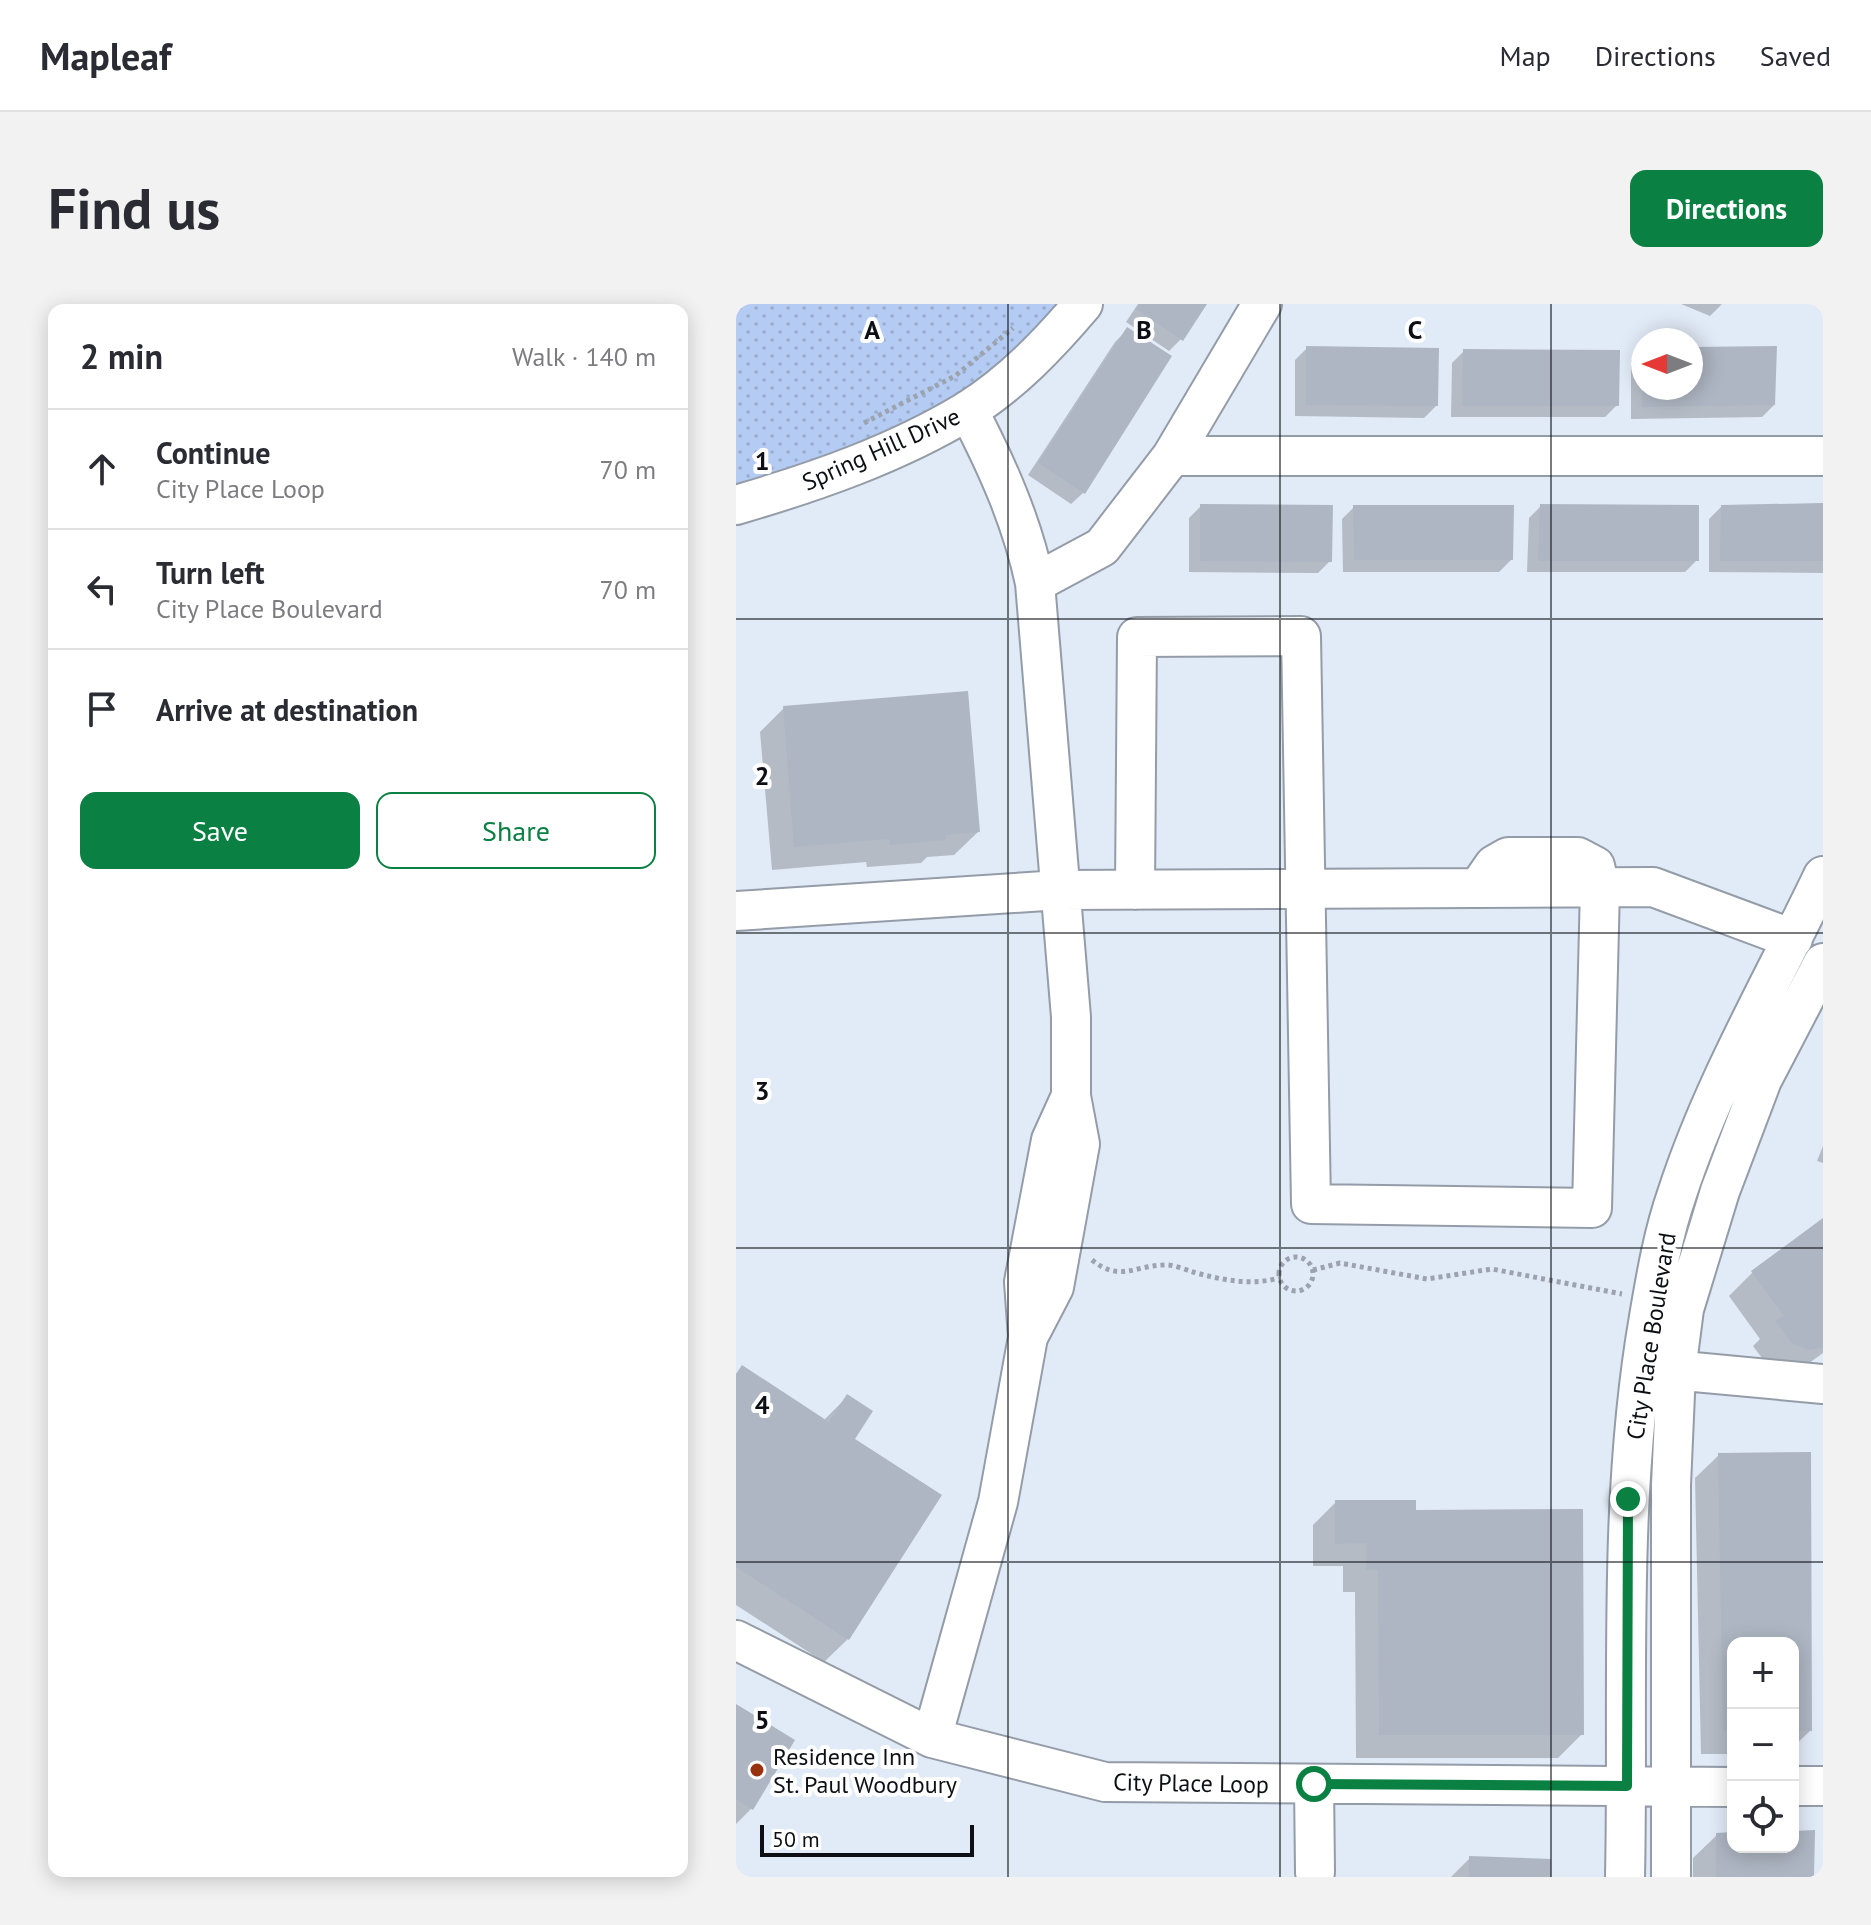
<!DOCTYPE html>
<html lang="en">
<head>
<meta charset="utf-8">
<style>
  :root { --surface:#fff; --page:#f2f2f3; --text:#2b2b33; --muted:#7c7c81; --line:#e1e1e2; --accent:#0b8043 }
  body { margin:0; font-family:"PT Sans",sans-serif; background:var(--page); color:var(--text) }
  .controls { position:absolute; right:24px; bottom:24px; display:grid; overflow:hidden; border-radius:16px; box-shadow:0 4px 20px #0003 }
  .controls button { width:72px; height:72px; display:grid; place-items:center; padding:0; border:0; border-bottom:2px solid var(--line); background:var(--surface); color:var(--text); font:40px sans-serif }
  .compass { position:absolute; left:895px; top:24px; width:72px; height:72px; border-radius:50%; background:var(--surface); box-shadow:0 4px 20px #0003; rotate:270deg }
  .scale { position:absolute; left:24px; bottom:20px; width:214px; box-sizing:border-box; padding-left:8px; border:4px solid #0d0f14; border-top:0; font-size:22px; line-height:28px; white-space:nowrap; color:#0d0f14; -webkit-text-stroke:6px #fff; paint-order:stroke }
  .stop { position:absolute; width:24px; height:24px; margin:-18px; border:6px solid #0b8043; border-radius:50%; background:#fff }
  .stop.end { background:#0b8043; border-color:#fff; box-shadow:0 2px 8px #0008 }
  .list { margin:0; padding:0; list-style:none }
  h2 { display:flex; justify-content:space-between; align-items:center; height:104px; margin:0; padding:0 32px; font-size:34px }
  h2 small { font-size:26px; font-weight:400; color:var(--muted) }
  .list li { display:grid; grid-template-columns:52px 1fr auto; gap:24px; align-items:center; box-sizing:border-box; height:120px; padding:0 32px; border-top:2px solid var(--line) }
  .list b { display:block; font-size:30px; white-space:nowrap }
  .list p { margin:0; font-size:26px; white-space:nowrap; color:var(--muted) }
  .list em { font-size:26px; font-style:normal; color:var(--muted) }
  .actions { display:flex; gap:16px; padding:24px 32px }
  .actions a { flex:1; padding:18px 0; border:2px solid var(--accent); border-radius:16px; text-align:center; font-size:28px; color:var(--accent) }
  .actions .main { background:var(--accent); color:#fff }
  .icon { flex:none; width:44px; height:44px; fill:none; stroke:currentColor; stroke-width:2; stroke-linecap:round; stroke-linejoin:round }
  .map { position:relative; flex:none; width:1087px; height:1573px; overflow:hidden; border-radius:16px }
  header { display:flex; align-items:center; gap:48px; box-sizing:border-box; height:112px; padding:0 40px; background:var(--surface); border-bottom:2px solid var(--line) }
  header strong { font-size:38px }
  nav { display:flex; gap:44px; margin-inline-start:auto; font-size:28px }
  .intro { display:flex; align-items:center; justify-content:space-between; box-sizing:border-box; height:192px; padding:0 48px }
  h1 { margin:0; font-size:56px }
  .button { padding:20px 36px; border-radius:16px; background:var(--accent); color:#fff; font-size:28px; font-weight:700 }
  main { display:flex; gap:48px; padding:0 48px }
  aside { flex:1; background:var(--surface); border-radius:16px; box-shadow:0 4px 20px #0003 }
  .map>svg:first-child { display:block }
</style>
</head>
<body>
<header>
<strong>Mapleaf</strong>
<nav><a>Map</a><a>Directions</a><a>Saved</a></nav>
</header>
<div class="intro"><h1>Find us</h1><a class="button">Directions</a></div>
<main>
<aside>
<h2>2 min<small>Walk · 140 m</small></h2>
<ul class="list">
<li><svg class="icon" aria-label="ahead" viewBox="0 0 24 24"><path d="M12 20V5M6 11l6-6 6 6"/></svg><div><b>Continue</b><p>City Place Loop</p></div><em>70 m</em></li>
<li><svg class="icon" aria-label="left" viewBox="0 0 24 24"><path d="M17 20v-9H6M10 6l-5 5 5 5"/></svg><div><b>Turn left</b><p>City Place Boulevard</p></div><em>70 m</em></li>
<li><svg class="icon" aria-label="arrive" viewBox="0 0 24 24"><path d="M6 21V4h12l-3 4 3 4H6"/></svg><div><b>Arrive at destination</b></div></li>
</ul>
<div class="actions"><a class="main">Save</a><a>Share</a></div>
</aside>
<div class="map">
<svg width="1087" height="1573" viewBox="0 0 1087 1573">
  <defs>
    <pattern id="park-dots" width="8" height="8" patternUnits="userSpaceOnUse" patternTransform="scale(2)"><rect width="8" height="8" fill="#b4ccf3"/><path d="M2 2h.1M6 6h.1" fill="none" stroke="#9aaecf" stroke-width="1.8" stroke-linecap="round"/></pattern>
  </defs>
  <rect width="100%" height="100%" fill="#e1eaf7"/>
  <path fill="url(#park-dots)" d="M0 0H325C230 105 131 141 0 183Z"/>
  <path fill="#0003" d="M402 0H468L445 35 433 47 390 18Z
    M945 0H986L974 12Z
    M391 26 347 189 335 200 292 171 379 38Z
    M571 44 700 102 688 114 559 112V56Z
    M907 45V84H955V45L1038 101 1026 113 895 115V57Z
    M728 47 881 101 869 113H715L716 59Z
    M1087 201V269L973 268V215L985 203Z
    M465 202 594 257 582 269 453 268V214Z
    M805 202 961 256 949 268H791L793 214Z
    M618 203 775 256 763 268H607L606 215Z
    M48 404 242 528 218 551 191 553 185 559 131 563 130 558 36 566 24 428Z
    M1087 842V859L1081 857Z
    M1087 917V1049L1069 1062H1032L1017 1042 1024 1035 993 992 1016 969Z
    M6 1064 87 1117 111 1093 116 1135 112 1335 88 1358 0 1301V1070Z
    M1073 1150 1074 1427 1057 1443V1339H997V1450H965L959 1174 983 1151Z
    M600 1198 678 1208 846 1430 822 1454H620L619 1288H607V1262H577V1221Z
    M0 1403 16 1504 0 1520Z
    M1057 1529 1076 1573H957V1554L981 1531 997 1530V1543H1057Z
    M734 1554 813 1573H715Z"/>
  <path fill="#aeb6c3" d="M404 0H471L447 37 400 5Z
    M391 23 436 52 349 190 302 159Z
    M570 42 703 44 702 102 570 101Z
    M1041 42 1039 101 906 103V84H955V43Z
    M727 45 884 46 883 102H726Z
    M1087 199V257H984L985 201Z
    M464 200 597 201 596 258 464 257Z
    M804 200 963 201V257H802Z
    M617 201H778L777 256H618Z
    M232 387 244 528 210 531V536L154 541 153 535 58 543 47 402Z
    M1087 914V1043L1072 1046 1056 1039 1039 1017 1048 1012 1015 967Z
    M6 1061 93 1118 111 1090 137 1107 119 1135 206 1191 113 1336 0 1263V1070Z
    M1075 1148 1076 1427H1057V1339H997V1427H987L982 1149Z
    M599 1196H680V1206L847 1205 848 1431H643L642 1266H630V1239L599 1240Z
    M0 1400 59 1436 17 1506 0 1495Z
    M1079 1526 1078 1573H980V1529L997 1528V1543H1057V1527Z
    M733 1552 815 1555V1573H733Z"/>
  <g fill="none" stroke-linecap="round" stroke-linejoin="round">
    <defs>
      <path id="minor" d="M232 106C261 162 286 217 299 279L335 713V792L344 840 318 983 292 1033
        M436 152H1087
        M0 201C79 178 160 150 231 107 276 79 313 40 347 0
        M299 279 366 243 436 152 526 0
        M399 586 401 333 565 332 575 900 856 904 864 584 859 562 842 553H772L758 561 742 584
        M0 607 324 586 917 583 1057 635
        M915 1064 1087 1080
        M0 1336 196 1434 369 1478 997 1483
        M196 1434 262 1198 292 1033 288 978 315 836 335 792
        M578 1480 579 1568
        M1057 1482H1087
        M889 1573C893 1387 881 1197 913 1013 920 972 927 930 941 890 977 779 1037 677 1087 572
        M935 1573V1181L940 1067 948 1005 984 887 1026 776 1087 659"/>
    </defs>
    <use href="#minor" stroke="#949ca8" stroke-width="42"/>
    <path stroke="#9ca3ae" stroke-width="5" stroke-dasharray="4 4" stroke-linecap="butt" d="M128 119 219 72 277 24
      M543 970a17 17 0 1 1 34 0a17 17 0 1 1-34 0Z
      M356 956C383 978 398 962 427 961 436 960 448 965 457 968 486 976 514 982 543 974
      M577 966 604 959 691 975 756 965 886 990"/>
    <use href="#minor" stroke="#fff" stroke-width="38"/>
  </g>
  <g fill="none" stroke-linecap="round" stroke-linejoin="round">
    <path stroke="#0b8043" stroke-width="10" d="M578 1480 891 1482 892 1195"/>
  </g>
  <path fill="none" stroke="#0d0f14" stroke-width="2" stroke-opacity="0.55" d="M272 0V1573M544 0V1573M815 0V1573M0 315H1087M0 629H1087M0 944H1087M0 1258H1087"/>
  <circle fill="#98310e" stroke="#fff" stroke-width="3" cx="21" cy="1466" r="8"/>
  <g text-anchor="middle" dominant-baseline="central" stroke-width="8" stroke-linejoin="round" paint-order="stroke">
    <g font-size="24" fill="#0d0f14" stroke="#fff">
      <text transform="translate(145 145) rotate(-24)">Spring Hill Drive</text>
      <text transform="translate(915 1032) rotate(-81)">City Place Boulevard</text>
      <text transform="translate(455 1479) rotate(1)">City Place Loop</text>
    </g>
    <g font-size="24" fill="#0d0f14" stroke="#fff" text-anchor="start">
      <text x="37" y="1452">Residence Inn<tspan x="37" dy="28">St. Paul Woodbury</tspan></text>
    </g>
  </g>
  <g font-size="26" text-anchor="middle" font-weight="bold" fill="#0d0f14" stroke="#fff" stroke-width="8" stroke-linejoin="round" paint-order="stroke">
    <text x="136" y="35">A</text>
    <text x="408" y="35">B</text>
    <text x="679" y="35">C</text>
    <text x="26" y="166">1</text>
    <text x="26" y="481">2</text>
    <text x="26" y="796">3</text>
    <text x="26" y="1110">4</text>
    <text x="26" y="1425">5</text>
  </g>
</svg>
<div class="controls">
<button>+</button>
<button>−</button>
<button><svg class="icon" aria-label="locate" viewBox="0 0 24 24"><circle cx="12" cy="12" r="6"/><path d="M12 2v4M12 18v4M2 12h4M18 12h4"/></svg></button>
</div>
<svg class="compass" viewBox="-18 -18 36 36"><path d="M0-13l5 13h-10z" fill="#e53935"/><path d="M0 13l5-13h-10z" fill="#7c7c81"/></svg>
<div class="scale">50 m</div>
<div class="stop" style="left:578px;top:1480px"></div>
<div class="stop end" style="left:892px;top:1195px"></div>
</div>
</main>
</body>
</html>
